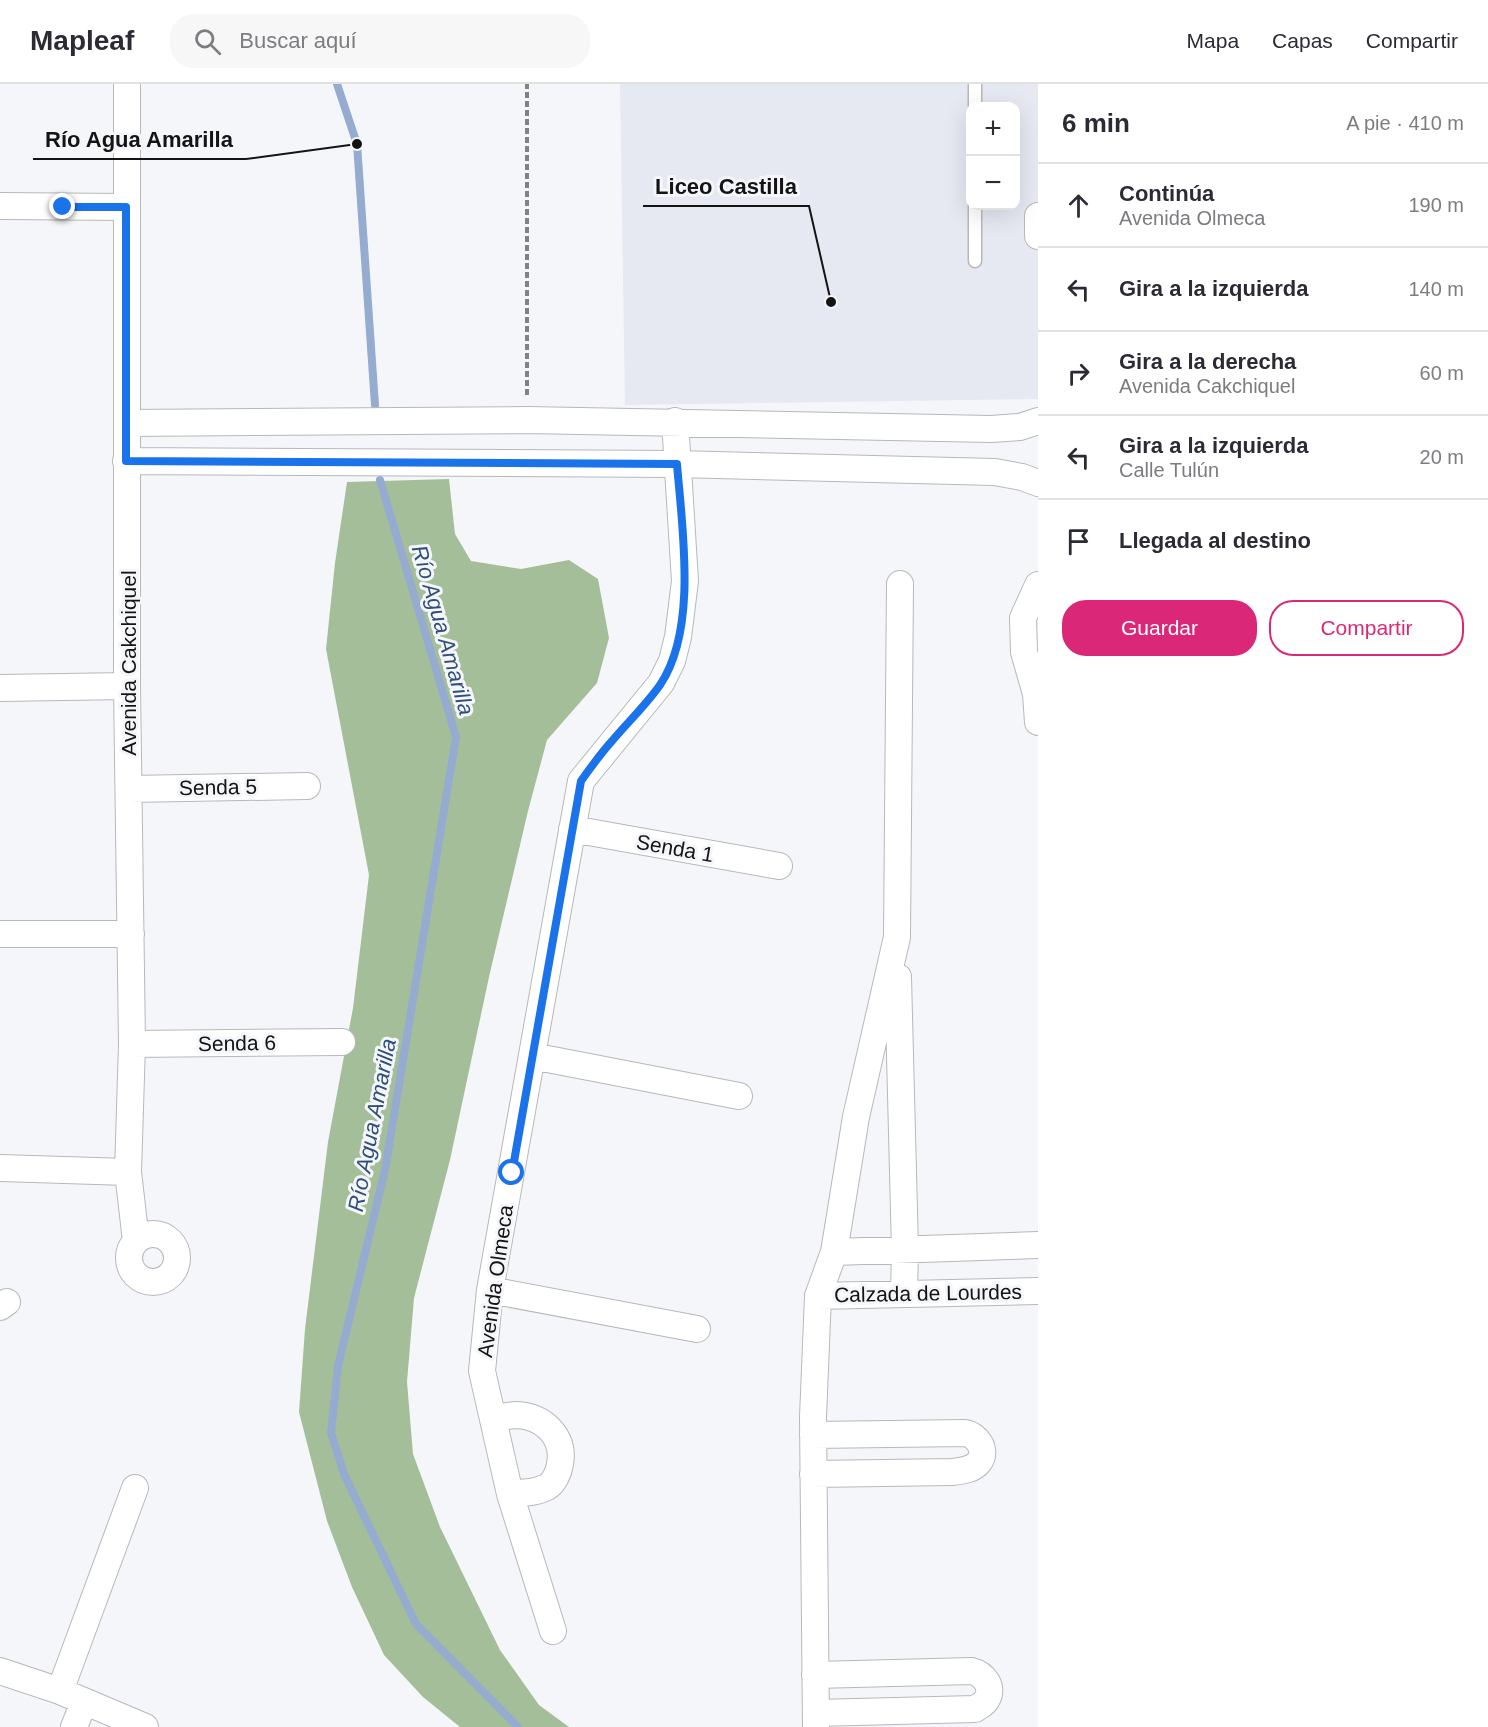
<!DOCTYPE html>
<html lang="es">
<head>
<meta charset="utf-8">
<style>
  :root { --surface:#fff; --page:#f7f7f7; --text:#2b2b33; --muted:#7c7c81; --line:#e1e1e2; --accent:#db2777 }
  body { margin:0; font-family:Helvetica,sans-serif; background:var(--page); color:var(--text) }
  .controls { position:absolute; right:18px; top:18px; display:grid; overflow:hidden; border-radius:12px; box-shadow:0 6px 24px #0002 }
  .controls button { width:54px; height:54px; display:grid; place-items:center; padding:0; border:0; border-bottom:2px solid var(--line); background:var(--surface); color:var(--text); font:30px sans-serif }
  .stop { position:absolute; width:18px; height:18px; margin:-14px; border:4px solid #1a73e8; border-radius:50%; background:#fff }
  .stop.end { background:#1a73e8; border-color:#fff; box-shadow:0 2px 6px #0008 }
  .list { margin:0; padding:0; list-style:none }
  h2 { display:flex; justify-content:space-between; align-items:center; height:78px; margin:0; padding:0 24px; font-size:26px }
  h2 small { font-size:20px; font-weight:400; color:var(--muted) }
  .list li { display:grid; grid-template-columns:39px 1fr auto; gap:18px; align-items:center; box-sizing:border-box; height:84px; padding:0 24px; border-top:2px solid var(--line) }
  .list b { display:block; font-size:22px; white-space:nowrap }
  .list p { margin:0; font-size:20px; white-space:nowrap; color:var(--muted) }
  .list em { font-size:20px; font-style:normal; color:var(--muted) }
  .actions { display:flex; gap:12px; padding:18px 24px }
  .actions a { flex:1; padding:14px 0; border:2px solid var(--accent); border-radius:24px; text-align:center; font-size:21px; color:var(--accent) }
  .actions .main { background:var(--accent); color:#fff }
  .icon { flex:none; width:33px; height:33px; fill:none; stroke:currentColor; stroke-width:2; stroke-linecap:round; stroke-linejoin:round }
  .map { position:relative; flex:none; width:1038px; height:1643px; overflow:hidden }
  header { display:flex; align-items:center; gap:36px; box-sizing:border-box; height:84px; padding:0 30px; background:var(--surface); border-bottom:2px solid var(--line) }
  header strong { font-size:28px }
  nav { display:flex; gap:33px; margin-inline-start:auto; font-size:21px }
  .search { width:420px; height:54px; background:var(--page); display:flex; align-items:center; gap:15px; box-sizing:border-box; padding:0 21px; border-radius:24px; color:var(--muted); font-size:22px }
  main { display:flex }
  aside { flex:1; background:var(--surface) }
  .map>svg:first-child { display:block }
</style>
</head>
<body>
<header>
<strong>Mapleaf</strong>
<div class="search"><svg class="icon" aria-label="search" viewBox="0 0 24 24"><circle cx="10" cy="10" r="6"/><path d="M15 15l6 6"/></svg>Buscar aquí</div>
<nav><a>Mapa</a><a>Capas</a><a>Compartir</a></nav>
</header>
<main>
<div class="map">
<svg width="1038" height="1643" viewBox="0 0 1038 1643">
  <rect width="100%" height="100%" fill="#f5f6f9"/>
  <path fill="#e6e9f2" fill-rule="evenodd" d="M620 0H1038V315L625 321ZM970 22H1016V122H970Z"/>
  <path fill="#a5be9a" d="M449 395 455 450 471 477 521 485 569 476 598 495 609 554 597 599 547 656 528 727 489 893 450 1076 414 1214 407 1298 413 1370 440 1443 500 1566 539 1621 569 1643H460L423 1613 384 1571 352 1503 327 1437 299 1328 305 1245 328 1058 353 924 369 791 326 565 335 479 347 398Z"/>
  <g fill="none" stroke-linecap="round" stroke-linejoin="round">
    <path stroke="#95acd0" stroke-width="8" d="M337 0 357 60 375 321
      M380 396 456 653 385 1086 338 1282 331 1349 344 1390 416 1540 518 1643"/>
    <defs>
      <path id="service" d="M975 0V22
        M975 122V177"/>
      <path id="minor" d="M127 0V602L132 960 128 1088 136 1157
        M0 122 126 123
        M1038 132V152
        M127 339 527 336 991 345 1020 343 1038 337
        M126 377 677 380 995 388 1022 393 1038 399
        M1038 501 1023 534 1024 568 1036 610 1038 638
        M0 604 127 602
        M129 705 307 702
        M572 745 779 782
        M0 850H131
        M898 893 905 1166 904 1210
        M132 960 342 958
        M532 972 739 1012
        M0 1084 128 1088
        M129 1174a24 24 0 1 1 48 0a24 24 0 1 1-48 0Z
        M834 1168 1038 1161
        M490 1206 697 1245
        M818 1212 1038 1207
        M0 1223 7 1218
        M493 1335C500 1334 509 1331 516 1331 543 1332 565 1352 560 1380 559 1388 554 1399 547 1403 535 1409 522 1409 510 1409
        M813 1351 965 1349C977 1351 988 1366 979 1378 973 1386 961 1387 952 1388L813 1390
        M553 1547 510 1410 482 1287 490 1206 581 697 661 599 672 577 678 553 685 497 675 337
        M0 1587 60 1607 145 1643
        M815 1591 972 1587C984 1590 994 1603 987 1615 985 1620 979 1622 975 1625L816 1629
        M60 1607 135 1404
        M74 1643 84 1618
        M816 1643 813 1333 818 1212 834 1168 856 1033 897 853 900 500"/>
    </defs>
    <use href="#service" stroke="#b7b8ba" stroke-width="15"/>
    <use href="#minor" stroke="#b7b8ba" stroke-width="28"/>
    <path stroke="#818284" stroke-width="4" stroke-dasharray="6 3" stroke-linecap="butt" d="M527 311V0"/>
    <use href="#service" stroke="#fff" stroke-width="12"/>
    <use href="#minor" stroke="#fff" stroke-width="26"/>
  </g>
  <g fill="none" stroke-linecap="round" stroke-linejoin="round">
    <path stroke="#1a73e8" stroke-width="8" d="M63 123H126V377L677 380C682 443 698 545 660 601 646 621 628 638 612 657 601 669 591 683 581 697L512 1089"/>
  </g>
  <g text-anchor="middle" dominant-baseline="central" stroke-width="6" stroke-linejoin="round" paint-order="stroke">
    <g font-size="21" fill="#141415" stroke="#f5f6f9">
      <text transform="translate(128 579) rotate(-90)">Avenida Cakchiquel</text>
      <text transform="translate(218 703) rotate(-1)">Senda 5</text>
      <text transform="translate(675 764) rotate(10)">Senda 1</text>
      <text transform="translate(237 959) rotate(-1)">Senda 6</text>
      <text transform="translate(495 1197) rotate(-82)">Avenida Olmeca</text>
      <text transform="translate(928 1209) rotate(-1)">Calzada de Lourdes</text>
    </g>
    <g font-size="22" font-style="italic" fill="#2f4e7e" stroke="#f5f6f9">
      <text transform="translate(443 546) rotate(74)">Río Agua Amarilla</text>
      <text transform="translate(372 1041) rotate(-79)">Río Agua Amarilla</text>
    </g>
  </g>
  <path fill="none" stroke="#141415" stroke-width="2" d="M357 60L246 75H33M831 218L809 122H643"/>
  <g fill="#141415" stroke="#f5f6f9" stroke-width="2">
    <circle cx="357" cy="60" r="6"/>
    <circle cx="831" cy="218" r="6"/>
  </g>
  <g font-size="22" text-anchor="middle" font-weight="bold" fill="#141415" stroke="#f5f6f9" stroke-width="6" stroke-linejoin="round" paint-order="stroke">
    <text x="139" y="63">Río Agua Amarilla</text>
    <text x="726" y="110">Liceo Castilla</text>
  </g>
</svg>
<div class="controls">
<button>+</button>
<button>−</button>
</div>
<div class="stop" style="left:512px;top:1089px"></div>
<div class="stop end" style="left:63px;top:123px"></div>
</div>
<aside>
<h2>6 min<small>A pie · 410 m</small></h2>
<ul class="list">
<li><svg class="icon" aria-label="ahead" viewBox="0 0 24 24"><path d="M12 20V5M6 11l6-6 6 6"/></svg><div><b>Continúa</b><p>Avenida Olmeca</p></div><em>190 m</em></li>
<li><svg class="icon" aria-label="left" viewBox="0 0 24 24"><path d="M17 20v-9H6M10 6l-5 5 5 5"/></svg><div><b>Gira a la izquierda</b></div><em>140 m</em></li>
<li><svg class="icon" aria-label="right" viewBox="0 0 24 24"><path d="M7 20v-9h11M14 6l5 5-5 5"/></svg><div><b>Gira a la derecha</b><p>Avenida Cakchiquel</p></div><em>60 m</em></li>
<li><svg class="icon" aria-label="left" viewBox="0 0 24 24"><path d="M17 20v-9H6M10 6l-5 5 5 5"/></svg><div><b>Gira a la izquierda</b><p>Calle Tulún</p></div><em>20 m</em></li>
<li><svg class="icon" aria-label="arrive" viewBox="0 0 24 24"><path d="M6 21V4h12l-3 4 3 4H6"/></svg><div><b>Llegada al destino</b></div></li>
</ul>
<div class="actions"><a class="main">Guardar</a><a>Compartir</a></div>
</aside>
</main>
</body>
</html>
